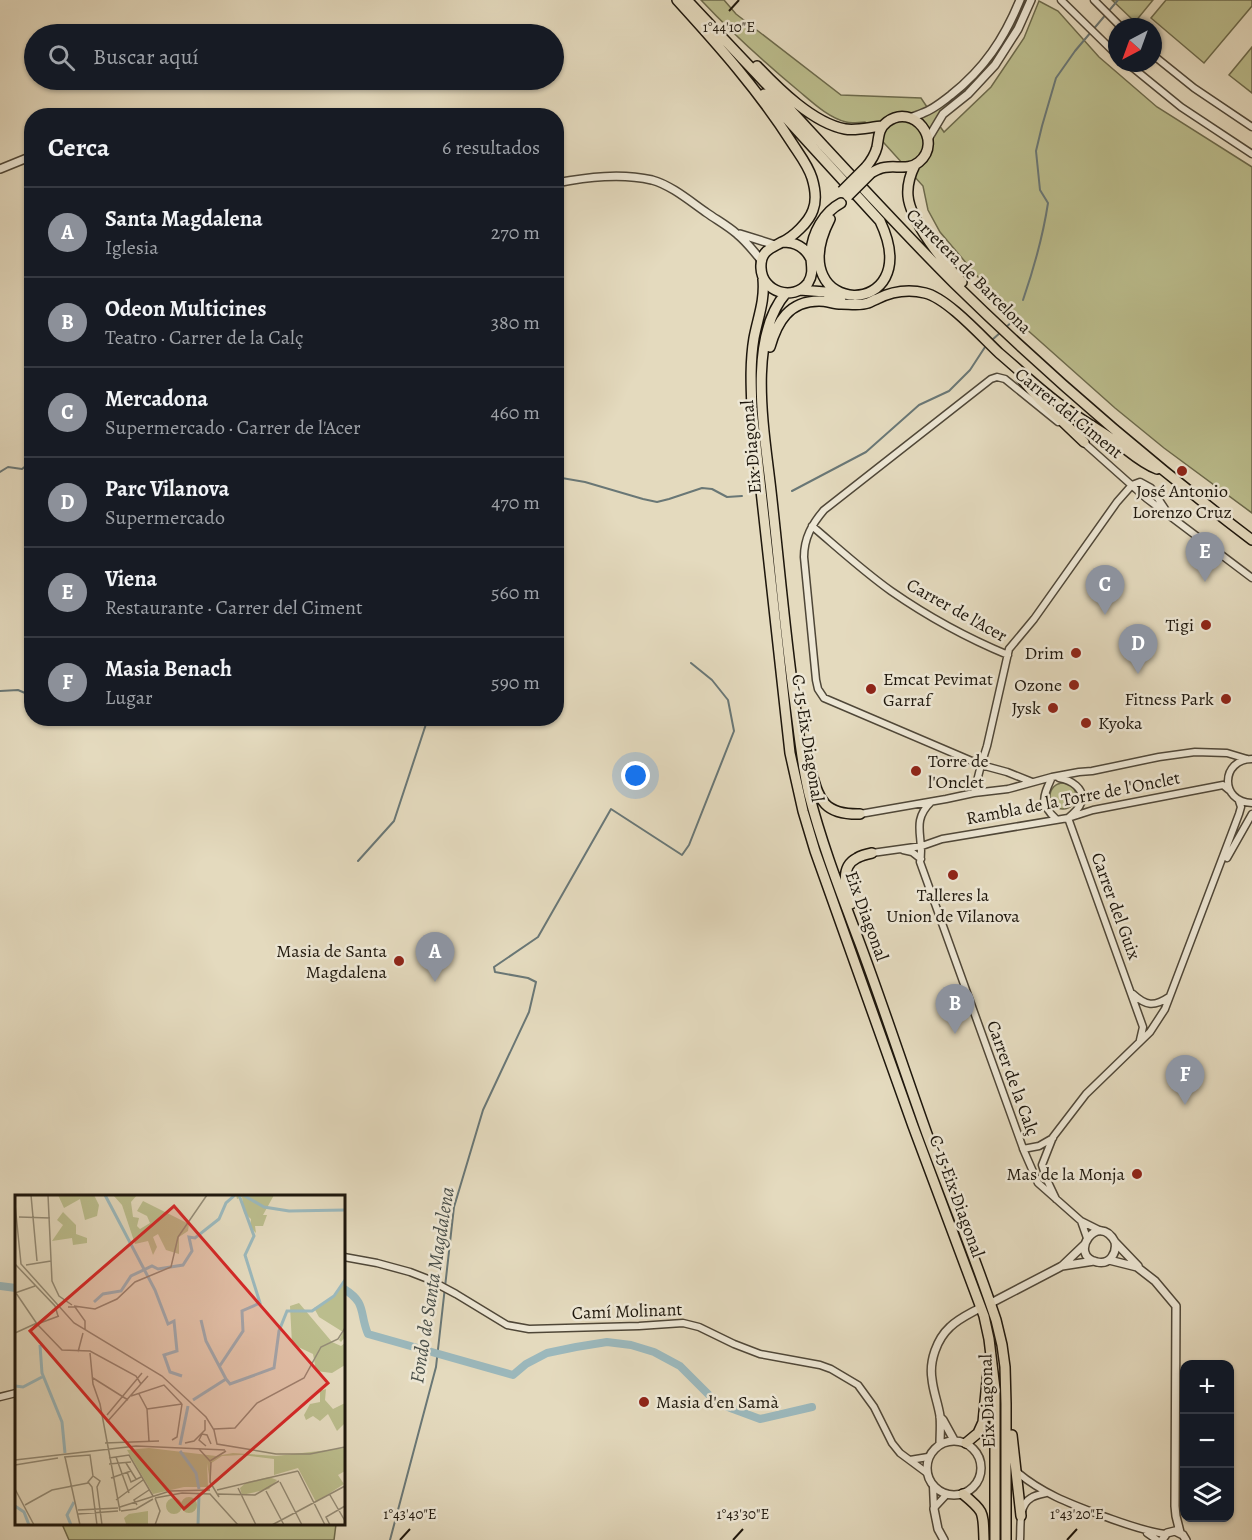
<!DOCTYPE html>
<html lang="es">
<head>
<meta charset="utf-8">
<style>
  :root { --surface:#171b24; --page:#20242c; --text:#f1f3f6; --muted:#9ea1a6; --line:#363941; --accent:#8c9099 }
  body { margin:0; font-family:Alegreya,serif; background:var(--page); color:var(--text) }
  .controls { position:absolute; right:18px; bottom:18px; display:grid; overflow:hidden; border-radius:12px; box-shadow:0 2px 4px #0004 }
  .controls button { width:54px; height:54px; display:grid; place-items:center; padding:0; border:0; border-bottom:2px solid var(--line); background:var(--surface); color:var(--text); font:30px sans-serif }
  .compass { position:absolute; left:1108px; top:18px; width:54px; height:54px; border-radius:50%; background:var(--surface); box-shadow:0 2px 4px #0004; rotate:221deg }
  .you { position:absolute; left:636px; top:776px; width:21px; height:21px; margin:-15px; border:4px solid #fff; border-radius:50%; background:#1a73e8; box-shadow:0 0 0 9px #1a73e833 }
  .badge { display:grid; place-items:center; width:39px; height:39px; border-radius:50%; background:var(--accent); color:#fff; font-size:20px; font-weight:700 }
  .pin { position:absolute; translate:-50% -50px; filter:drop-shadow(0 2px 3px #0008) }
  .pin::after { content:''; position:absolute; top:32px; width:21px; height:18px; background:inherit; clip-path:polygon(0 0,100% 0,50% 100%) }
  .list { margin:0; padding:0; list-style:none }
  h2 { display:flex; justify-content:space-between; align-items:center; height:78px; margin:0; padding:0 24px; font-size:26px }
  h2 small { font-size:20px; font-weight:400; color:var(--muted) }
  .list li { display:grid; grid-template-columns:39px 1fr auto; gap:18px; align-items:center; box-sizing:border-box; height:90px; padding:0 24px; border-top:2px solid var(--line) }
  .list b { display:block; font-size:22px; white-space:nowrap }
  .list p { margin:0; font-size:20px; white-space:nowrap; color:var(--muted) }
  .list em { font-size:20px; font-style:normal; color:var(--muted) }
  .icon { flex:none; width:33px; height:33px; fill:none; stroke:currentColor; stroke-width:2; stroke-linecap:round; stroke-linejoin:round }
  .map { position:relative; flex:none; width:1252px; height:1540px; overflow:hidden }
  .search { position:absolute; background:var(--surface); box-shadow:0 2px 4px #0004; left:24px; top:24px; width:540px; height:66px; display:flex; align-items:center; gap:15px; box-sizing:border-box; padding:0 21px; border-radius:33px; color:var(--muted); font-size:22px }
  .panel { position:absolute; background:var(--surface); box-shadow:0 2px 4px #0004; left:24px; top:108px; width:540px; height:618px; border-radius:24px }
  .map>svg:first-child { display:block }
</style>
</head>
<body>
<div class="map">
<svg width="1252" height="1540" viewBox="0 0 1252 1540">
  <rect width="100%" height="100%" fill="#e4dabe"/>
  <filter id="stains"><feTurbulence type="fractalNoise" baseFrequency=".00333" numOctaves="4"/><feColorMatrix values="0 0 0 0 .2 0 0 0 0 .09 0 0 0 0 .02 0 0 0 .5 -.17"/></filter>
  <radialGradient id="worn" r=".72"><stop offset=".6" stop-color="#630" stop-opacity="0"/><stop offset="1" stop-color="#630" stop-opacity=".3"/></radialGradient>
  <path fill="#bbbd8d" stroke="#6c6a4c" stroke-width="1.5" d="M701 0H724L736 14 841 95 921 98 931 113C938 110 944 105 950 100 985 74 1007 40 1024 0H1026C1014 28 1001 55 980 77 966 93 948 103 936 121L944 132 991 87 1024 38 1039 1 1058 11 1099 57 1157 107 1252 167V513L1164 448 1115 408 1024 327 978 277 940 232 928 210 923 186 865 122C859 122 852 124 846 122 829 118 813 103 800 92 765 63 732 33 701 0Z
    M1112 0H1153L1135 22Z
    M1166 0H1252V6L1204 63 1151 18Z
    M1252 47V93L1229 75Z
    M1050 796a13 13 0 1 1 26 0a13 13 0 1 1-26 0Z
    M62 1524H336L334 1540H69Z"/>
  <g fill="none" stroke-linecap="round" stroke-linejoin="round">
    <path stroke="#697776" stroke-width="2" d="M1023 300C1034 268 1043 236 1048 203L1040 190 1036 151 1042 126 1056 78 1075 51 1118 0
      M1005 328 1013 321 1016 315
      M992 340 1001 332
      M0 472 8 467 22 469 32 461
      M556 477 585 482 643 499 657 502 669 499 702 488 712 489 727 497 742 496
      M792 491 866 452 919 405 949 391 970 370 987 344
      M0 691 18 690 32 696
      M84 718 95 724 114 725 118 718
      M358 861 394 821 428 718
      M390 1540 436 1367 454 1207 483 1110 529 1012 536 982 528 978 495 972 494 967 538 937 611 809 682 855 689 845 734 731 728 700 712 680 691 663"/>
    <path stroke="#9bb8bc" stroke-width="8" d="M0 1286 16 1288
      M344 1289C367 1303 359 1313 368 1334L513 1375 526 1364 547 1353 576 1347 607 1342 631 1345 654 1352 680 1366 716 1402 733 1409 760 1419 812 1407"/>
    <defs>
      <path id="minor" d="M1061 0 1117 55
        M1094 0 1121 27
        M1153 55 1194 88 1252 127
        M1127 63 1181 107 1252 154
        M1082 441 1146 498 1252 578
        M1132 485 1140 482 1151 488 1165 509
        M812 526C838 548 863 571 891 591 927 616 967 638 1008 655
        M1252 759C1221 759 1219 802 1252 803
        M1052 777C1043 797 1039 803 1056 819
        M1059 778C1070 780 1086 788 1081 803 1079 809 1073 814 1068 818
        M1032 782 1007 772 981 765 824 698 818 689 816 680 804 557C804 538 812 524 824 510L991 379 997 377 1005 379 1058 422
        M974 793 981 765 987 746 1009 649 1034 619 1117 502 1132 485
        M931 802C910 822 925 838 920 862L1024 1151 1038 1183 1081 1221 1101 1231
        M860 814 946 799 974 793 1008 789 1052 777 1079 772 1092 771 1159 757 1195 752 1227 753 1247 759
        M1068 818 1143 1027 1140 1040
        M903 850 912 852 921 859
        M872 853 922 846 942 839 1068 818 1093 810 1223 785 1229 790
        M1227 858 1252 814
        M1133 994C1146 1006 1154 1007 1169 997
        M1023 1149 1039 1146 1053 1138
        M1056 1199 1047 1180 1042 1165 1053 1137 1086 1094 1150 1032 1165 1009 1239 814 1241 807 1239 801
        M1081 1221 1087 1238
        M344 1257 377 1263 410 1272 428 1279 456 1294 507 1325 529 1329 639 1326 683 1323 699 1327 734 1344 760 1354 820 1365 831 1369 858 1385 874 1407 892 1443 900 1453 927 1473
        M0 1397 16 1393
        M910 1460 928 1457
        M1017 1472C1043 1494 1071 1504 1103 1516 1123 1523 1143 1531 1165 1534
        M933 1486 934 1509
        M934 1508 947 1494
        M1147 1533 1157 1540
        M1020 1540C1021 1527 1018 1505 1031 1498 1035 1495 1041 1494 1046 1493"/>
      <path id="tertiary" d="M910 118C914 116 919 115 923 113 934 109 943 101 951 95 984 69 1004 39 1020 0
        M928 139 943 114 968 94 995 65 1018 29 1031 0
        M0 169 32 156
        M556 183C588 177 621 173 652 180 671 185 691 202 707 213 717 220 728 226 737 234 747 242 754 252 762 261
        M740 234 775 245
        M1115 1242C1117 1253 1110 1265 1097 1262 1067 1256 1098 1210 1115 1242L1138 1266
        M1109 1260 1137 1267 1155 1281 1176 1306 1175 1506 1176 1516 1180 1532
        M1062 1266 1094 1261
        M993 1302 1062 1266 1085 1244
        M940 1417 943 1420 954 1440
        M927 1468a27 27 0 1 1 54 0a27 27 0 1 1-54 0Z
        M940 1444C940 1435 941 1425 940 1416 938 1403 933 1391 932 1379 929 1361 937 1339 950 1327 958 1319 969 1314 978 1309
        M934 1509 938 1529 944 1540
        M1162 1540 1167 1533 1175 1531 1183 1535 1186 1540"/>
      <path id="trunk" d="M677 0C718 45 759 91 792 143 799 154 808 165 812 178 815 188 817 200 813 210 809 222 793 237 782 242 770 249 760 251 761 268 762 292 793 302 808 283 815 272 810 263 811 252 812 233 824 212 841 203
        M687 0C727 43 768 85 808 129 856 181 904 233 954 283 1048 375 1148 461 1252 540
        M757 66C779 89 813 123 845 129 857 131 870 127 883 126
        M764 94 880 221C928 322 779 319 830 219
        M915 165C910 175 907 185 908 196 910 221 945 264 962 282
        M866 167C871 161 875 155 877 147 879 137 878 129 887 122 913 102 944 141 919 162 907 172 892 163 879 169 876 170 873 172 871 173
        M782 242C796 242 805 247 811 259
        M763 279C765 301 758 317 754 338 750 362 751 385 752 409L790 753 803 811 815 851 913 1126 984 1316 989 1339 995 1389V1540
        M800 290 825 292 841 301
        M786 293C746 339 765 435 771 491 779 562 785 634 795 704 799 734 802 765 809 794 822 845 841 893 859 941 883 1005 904 1070 927 1134 950 1196 975 1257 996 1320L1002 1345 1005 1367 1006 1404V1540
        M770 347C777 322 789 301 819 301 827 301 834 304 841 304 850 304 860 306 868 303 871 302 874 300 877 299 893 291 908 289 925 293 947 298 982 337 999 353 1019 370 1038 388 1058 403 1077 417 1096 428 1115 441 1129 451 1141 463 1157 469
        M1021 378 1040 400 1084 442
        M807 758C819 792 816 815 860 814
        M851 904C846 889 839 867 857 858 862 855 867 854 872 853
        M1012 1435 1021 1516
        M966 1443 978 1433 983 1422 988 1371 990 1365
        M963 1494C985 1512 983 1512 984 1540"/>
    </defs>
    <use href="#minor" stroke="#4f4738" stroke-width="9"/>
    <use href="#tertiary" stroke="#4f4738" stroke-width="10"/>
    <use href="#trunk" stroke="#1d160c" stroke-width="12"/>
    <use href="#minor" stroke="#ede7d5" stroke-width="6"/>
    <use href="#tertiary" stroke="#ede7d5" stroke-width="7"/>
    <use href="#trunk" stroke="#e4dabe" stroke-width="9"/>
    <defs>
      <path id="trunk-bridge" d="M842 191 866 167
        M848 196 871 173"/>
    </defs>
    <use href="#trunk-bridge" stroke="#1d160c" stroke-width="12" stroke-linecap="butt"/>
    <use href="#trunk-bridge" stroke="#e4dabe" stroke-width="9"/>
  </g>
  <path fill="none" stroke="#1d160c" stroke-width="2" d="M729 11 739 0M400 1540 410 1529M733 1540 743 1529M1067 1540 1077 1529"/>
  <g fill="#8f2418" stroke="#ede7d5" stroke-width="2">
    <circle cx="1182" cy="471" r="6"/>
    <circle cx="1206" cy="625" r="6"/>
    <circle cx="1076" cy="653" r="6"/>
    <circle cx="1074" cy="685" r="6"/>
    <circle cx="871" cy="689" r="6"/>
    <circle cx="1226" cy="699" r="6"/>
    <circle cx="1053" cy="708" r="6"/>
    <circle cx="1086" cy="723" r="6"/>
    <circle cx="916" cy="771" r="6"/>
    <circle cx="953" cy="875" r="6"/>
    <circle cx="399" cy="961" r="6"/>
    <circle cx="1137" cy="1174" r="6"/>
    <circle cx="644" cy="1402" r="6"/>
  </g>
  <g text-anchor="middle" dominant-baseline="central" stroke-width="5" stroke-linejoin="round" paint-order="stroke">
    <g font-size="18" fill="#1d160c" stroke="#ede7d5">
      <text transform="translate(969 271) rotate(45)">Carretera de Barcelona</text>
      <text transform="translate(1069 413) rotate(39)">Carrer del Ciment</text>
      <text transform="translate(751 447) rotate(-95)">Eix Diagonal</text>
      <text transform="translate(957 610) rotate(29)">Carrer de l'Acer</text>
      <text transform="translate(808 738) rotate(81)">C-15 Eix Diagonal</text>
      <text transform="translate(1073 798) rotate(-11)">Rambla de la Torre de l'Onclet</text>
      <text transform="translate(1116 906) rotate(70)">Carrer del Guix</text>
      <text transform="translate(867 916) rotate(70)">Eix Diagonal</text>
      <text transform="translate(1013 1078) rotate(70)">Carrer de la Calç</text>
      <text transform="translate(957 1196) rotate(70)">C-15 Eix Diagonal</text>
      <text transform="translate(627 1311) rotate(-2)">Camí Molinant</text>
      <text transform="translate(987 1401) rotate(-92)">Eix Diagonal</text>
    </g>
    <g font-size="18" fill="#1d160c" stroke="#ede7d5" text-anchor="end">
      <text x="1182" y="491" text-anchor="middle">José Antonio<tspan x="1182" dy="21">Lorenzo Cruz</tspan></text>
      <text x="1194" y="625">Tigi</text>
      <text x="1064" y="653">Drim</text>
      <text x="883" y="679" text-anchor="start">Emcat Pevimat<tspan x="883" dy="21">Garraf</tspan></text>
      <text x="1062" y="685">Ozone</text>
      <text x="1214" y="699">Fitness Park</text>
      <text x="1041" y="708">Jysk</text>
      <text x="1098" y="723" text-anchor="start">Kyoka</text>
      <text x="928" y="761" text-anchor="start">Torre de<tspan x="928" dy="21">l'Onclet</tspan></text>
      <text x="953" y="895" text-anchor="middle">Talleres la<tspan x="953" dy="21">Union de Vilanova</tspan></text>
      <text x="387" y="951">Masia de Santa<tspan x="387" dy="21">Magdalena</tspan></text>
      <text x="1125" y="1174">Mas de la Monja</text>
      <text x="656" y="1402" text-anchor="start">Masia d'en Samà</text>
    </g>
    <g font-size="20" font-style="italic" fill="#494f4a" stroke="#ede7d5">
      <text transform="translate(432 1285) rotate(-81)">Fondo de Santa Magdalena</text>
    </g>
  </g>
  <g transform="translate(15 1195)">
    <rect width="330" height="330" fill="#e4dabe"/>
    <path d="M43 0H79L84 10 82 21 70 25 65 4 49 13ZM98 0H122L116 7 118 22 124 23 122 31 125 34 135 28 132 21 122 16 128 6 174 29 173 36 164 42V59L151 55 143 39 138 42 142 52 138 60 133 46 120 49 107 10ZM221 0H259L248 20H252L248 31H240L241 38 235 32 236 24 229 18 227 2 222 4ZM48 17 61 30V39L72 43V48L58 50 57 43 37 46 48 30 42 25ZM330 84V142L326 147 324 145 328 137 304 122 299 113 319 102ZM284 108 317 147 326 151 330 148V170L317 178 301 176 298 159 277 149 275 111ZM311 194 310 205 318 214 330 208V228L322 236 313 219 305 226 298 221 291 225 289 220 295 209 305 207V196ZM134 253 201 261 218 258 261 261 330 253V276L323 280 329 289 301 307 283 273 259 280V264L227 260 207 261 195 269 196 293 192 268 193 292H169L138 299 112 255ZM254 282 262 285 254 294 227 300 225 293 232 287ZM166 310a8 8 0 1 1 16 0a8 8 0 1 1-16 0ZM151 311a8 8 0 1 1 16 0a8 8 0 1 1-16 0ZM133 316V330L111 329 109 323 114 319Z" fill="#bbbd8d"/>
    <path fill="none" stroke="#9bb8bc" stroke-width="3" d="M90 0 140 95 153 129 159 126 162 156 149 160 155 177 167 181M228 0 249 12 274 16 330 15M79 107 88 99 106 96 116 81 137 71 143 74 168 70 177 56 174 42 180 43 204 24 211 8 220 0M25 150 27 178 47 227 50 258M204 172 228 136 227 116 245 108 230 60 239 41 224 0M211 184 215 189 259 173 264 136 272 116H297L319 101 330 85M0 191 8 192 27 182M178 205 211 184 191 146 186 125M165 250 173 211M165 256 181 278 184 294M0 311 9 317 14 330M56 330 52 320 59 307M183 330 184 299"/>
    <path fill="none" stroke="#948c77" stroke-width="1.5" d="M16 0 22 66M33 0 37 86 44 101 57 110M0 9 6 69 59 128 147 181 191 222 199 235 202 249 261 259M4 22 35 23M0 69 40 111 43 121M11 70 36 66M0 98 20 91M1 98 22 129 47 155 75 156 121 181 126 189M59 111 80 114 102 104 120 87 156 72 163 42 192 0M53 112H60L70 126V134M25 128 44 121M0 138 22 128M63 157 68 138M75 158 78 189 85 209M78 183 113 205M124 199 132 214 134 246M116 201 149 190 167 209M85 209 105 316M132 214 167 209M92 220 127 178M92 227 133 181M199 234 220 233 242 208 289 183 306 152 323 144 330 133M157 245 162 242 167 209M90 248 144 246M170 248 179 246 190 235V225M191 251 184 245 187 239 192 240 196 249M184 254 195 266 211 256M258 259H295L330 252M49 262 75 260 78 281M50 262 65 330M101 262 114 298M94 263 114 260 138 301M0 265 121 251 210 255M196 267 195 287 204 302M111 268 121 284M94 269 116 267M0 270 43 263M283 276 310 330M112 277 116 287 126 282M96 283 116 276M265 287 287 330M223 293 241 330M0 294 19 330M202 295 283 276M251 296 269 330M203 299 240 300 264 286M315 300 330 326M140 303 167 298 195 299 223 330M101 305 128 285M10 310 37 295 73 288M122 310 119 305 134 295M105 312 155 296 195 295M63 315 103 313M106 316 121 314 138 304M63 319 103 316M82 330 77 292 73 287 78 281 85 286 82 292 87 330M140 330 145 316 140 303M257 330 330 291M315 330 311 322 330 311"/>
    <path fill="#d62828" fill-opacity="0.15" stroke="#d62828" stroke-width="3" d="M159 11 313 188 169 314 15 136Z"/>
    <rect width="330" height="330" fill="none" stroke="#1d160c" stroke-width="3"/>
  </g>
  <g font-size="15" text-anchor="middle" fill="#1d160c" stroke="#ede7d5" stroke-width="5" stroke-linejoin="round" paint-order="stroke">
    <text x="729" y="32">1°44'10"E</text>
    <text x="410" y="1519">1°43'40"E</text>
    <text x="743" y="1519">1°43'30"E</text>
    <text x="1077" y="1519">1°43'20"E</text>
  </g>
  <rect width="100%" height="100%" filter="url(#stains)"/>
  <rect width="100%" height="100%" fill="url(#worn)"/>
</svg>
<div class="controls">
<button>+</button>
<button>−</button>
<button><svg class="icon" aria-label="layers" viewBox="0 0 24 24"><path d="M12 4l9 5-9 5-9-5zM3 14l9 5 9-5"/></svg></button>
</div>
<svg class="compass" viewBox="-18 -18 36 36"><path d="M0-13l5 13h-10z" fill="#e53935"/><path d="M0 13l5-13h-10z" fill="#9ea1a6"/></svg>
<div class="you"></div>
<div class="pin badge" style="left:435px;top:982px">A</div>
<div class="pin badge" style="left:955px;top:1034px">B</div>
<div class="pin badge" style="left:1105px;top:615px">C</div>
<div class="pin badge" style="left:1138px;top:674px">D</div>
<div class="pin badge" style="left:1205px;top:582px">E</div>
<div class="pin badge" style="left:1185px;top:1105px">F</div>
<div class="search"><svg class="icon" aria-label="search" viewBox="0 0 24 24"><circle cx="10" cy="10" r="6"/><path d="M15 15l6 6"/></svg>Buscar aquí</div>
<section class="panel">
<h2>Cerca<small>6 resultados</small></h2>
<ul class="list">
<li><span class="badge">A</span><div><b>Santa Magdalena</b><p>Iglesia</p></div><em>270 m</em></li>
<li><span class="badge">B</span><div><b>Odeon Multicines</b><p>Teatro · Carrer de la Calç</p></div><em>380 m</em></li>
<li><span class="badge">C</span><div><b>Mercadona</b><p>Supermercado · Carrer de l'Acer</p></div><em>460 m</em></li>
<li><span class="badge">D</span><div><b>Parc Vilanova</b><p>Supermercado</p></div><em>470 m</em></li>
<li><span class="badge">E</span><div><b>Viena</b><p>Restaurante · Carrer del Ciment</p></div><em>560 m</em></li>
<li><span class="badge">F</span><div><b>Masia Benach</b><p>Lugar</p></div><em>590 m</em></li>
</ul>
</section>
</div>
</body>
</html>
